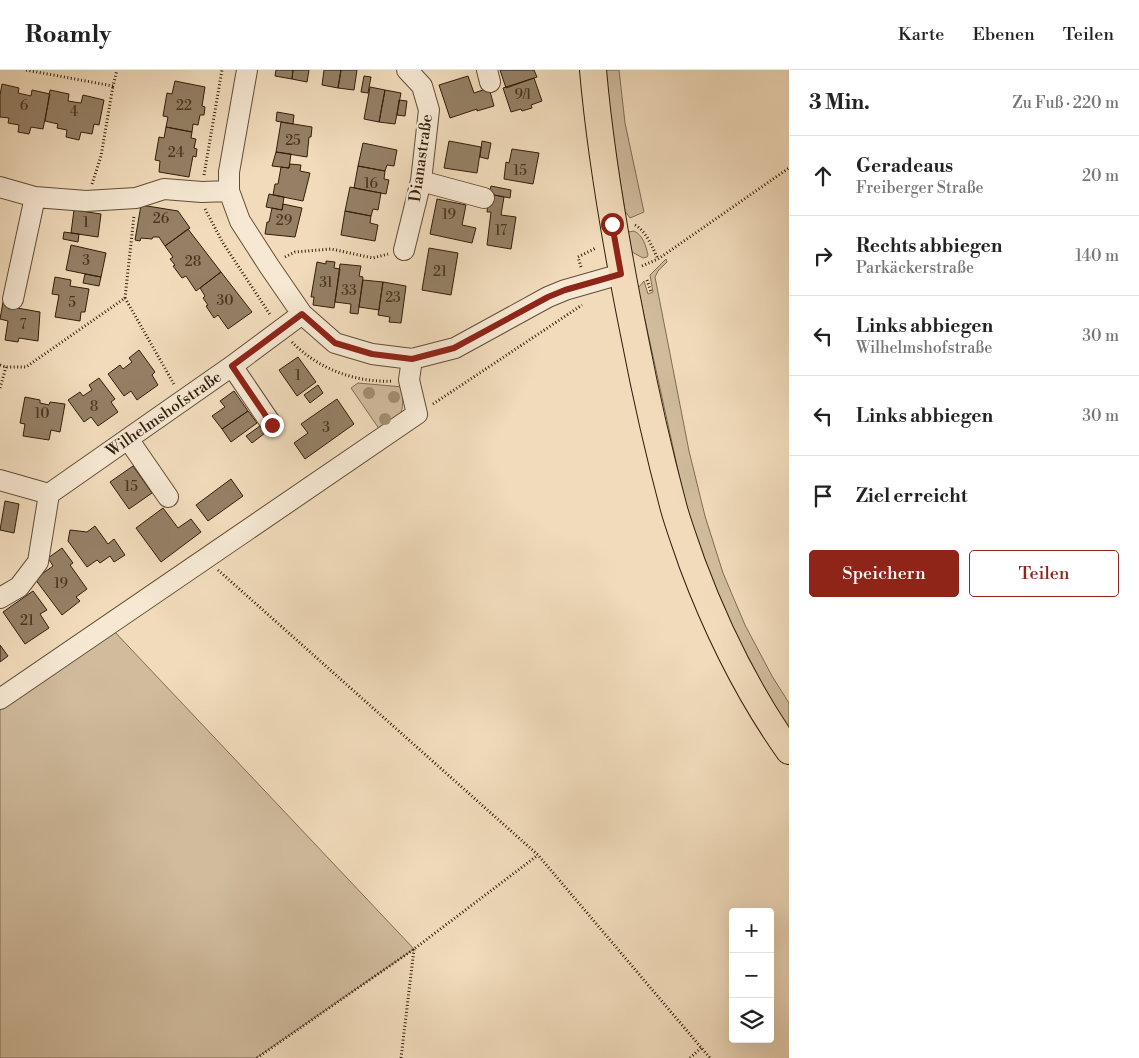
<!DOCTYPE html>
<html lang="de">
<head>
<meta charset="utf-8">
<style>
  :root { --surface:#fff; --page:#f2f2f2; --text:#222; --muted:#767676; --line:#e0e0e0; --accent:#8f2418 }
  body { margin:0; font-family:"Libre Bodoni",serif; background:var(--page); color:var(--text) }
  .controls { position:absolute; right:15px; bottom:15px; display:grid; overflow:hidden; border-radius:5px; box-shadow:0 5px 20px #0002 }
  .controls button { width:45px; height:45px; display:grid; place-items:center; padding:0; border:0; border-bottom:1px solid var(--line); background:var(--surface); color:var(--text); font:25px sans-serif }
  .stop { position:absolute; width:15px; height:15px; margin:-11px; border:4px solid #8f2418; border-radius:50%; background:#fff }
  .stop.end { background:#8f2418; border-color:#fff; box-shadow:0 1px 5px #0008 }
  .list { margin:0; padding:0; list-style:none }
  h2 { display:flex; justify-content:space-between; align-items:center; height:65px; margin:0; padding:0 20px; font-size:21px }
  h2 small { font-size:16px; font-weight:400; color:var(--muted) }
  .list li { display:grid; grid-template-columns:32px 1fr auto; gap:15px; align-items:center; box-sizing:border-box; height:80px; padding:0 20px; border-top:1px solid var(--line) }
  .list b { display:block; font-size:19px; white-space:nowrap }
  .list p { margin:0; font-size:16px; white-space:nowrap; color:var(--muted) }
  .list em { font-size:16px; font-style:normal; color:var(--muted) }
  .actions { display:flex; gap:10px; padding:15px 20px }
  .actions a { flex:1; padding:11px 0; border:1px solid var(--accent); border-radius:5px; text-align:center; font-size:18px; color:var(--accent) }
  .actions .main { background:var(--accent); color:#fff }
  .icon { flex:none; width:28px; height:28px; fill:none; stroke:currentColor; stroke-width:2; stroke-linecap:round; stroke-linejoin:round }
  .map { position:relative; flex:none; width:789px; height:988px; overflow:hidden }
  header { display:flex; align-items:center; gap:30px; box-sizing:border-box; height:70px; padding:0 25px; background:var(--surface); border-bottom:1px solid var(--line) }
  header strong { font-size:24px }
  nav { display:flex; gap:28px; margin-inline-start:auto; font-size:18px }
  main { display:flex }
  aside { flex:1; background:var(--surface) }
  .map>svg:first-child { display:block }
</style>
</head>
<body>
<header>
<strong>Roamly</strong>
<nav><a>Karte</a><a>Ebenen</a><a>Teilen</a></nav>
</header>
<main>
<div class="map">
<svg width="789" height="988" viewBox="0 0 789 988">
  <rect width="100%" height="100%" fill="#f1dbbb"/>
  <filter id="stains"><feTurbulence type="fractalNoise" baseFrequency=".004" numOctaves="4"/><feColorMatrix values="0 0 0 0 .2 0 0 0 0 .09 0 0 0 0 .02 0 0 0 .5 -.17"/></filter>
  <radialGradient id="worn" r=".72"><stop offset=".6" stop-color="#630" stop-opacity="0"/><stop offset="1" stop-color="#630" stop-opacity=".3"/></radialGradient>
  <path fill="#d0bb9d" stroke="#806c53" d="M602 0H619L625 53 644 142 630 148 625 141Z
    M634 161C643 165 646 176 648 185L647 187 643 188 632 182 628 162Z
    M666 189 667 192 658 201 655 207 689 381 705 446 723 503 745 555 772 606 789 633V665L722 547 687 441 638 218 644 211 648 224 653 222 650 205Z
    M358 313 403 317C403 344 403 348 382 363L351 318Z
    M113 560 414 879 256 988H0V638Z"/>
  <path fill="#958066" stroke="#311e09" d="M276 0H293L292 9 275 6Z
    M293 0H309L307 12 292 9Z
    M324 0H341L338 18 322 15Z
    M341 0H357L354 20 338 18Z
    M500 0H534L537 7 506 18Z
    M364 6 371 7 368 23 361 22Z
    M468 6 474 23 489 18 494 36 477 41V39L450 48 439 15Z
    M534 8 542 31 531 35 532 38 522 41 521 39 511 42 503 18Z
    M175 11 205 17 202 36 205 37 204 45H200L198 55 193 54 192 62 166 57 168 47 163 46 167 23 172 24Z
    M2 14 19 18 18 23 31 26 32 20 50 24 43 59 31 57 29 64 18 62 19 55 8 53 9 48 0 47V25Z
    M370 17 385 20 379 52 364 49Z
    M50 20 69 24 68 31 81 33 83 25 104 30 99 55 94 54 92 64 81 62 79 70 66 67 67 60 57 58 58 54 45 51Z
    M385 20 401 23 395 54 379 52Z
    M399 30 407 31 405 46 397 45Z
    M277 42 294 45 293 54 276 51Z
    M281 52 312 57 311 67H309L307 87 276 82Z
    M166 57 192 62 191 68 196 69 194 78 197 79 196 87 193 86 189 107 159 102 160 91 155 90 159 67 164 68Z
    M449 71 481 77 477 103 444 98Z
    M482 71 491 73 488 89 480 87Z
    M363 73 397 80 394 96 387 95 385 101 358 96Z
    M512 79 539 83 533 114 504 109 506 92 509 93Z
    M276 82 291 84 289 98 272 96Z
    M290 94 301 95 300 101 310 103 303 131 273 125 275 114H278L281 97 289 98Z
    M358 96 385 101 384 109 389 110 386 124 354 118Z
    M491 116 511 120 510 128 489 124Z
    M350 117 381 123 378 140 373 139 371 146 345 141Z
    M269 124 284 127 282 140 266 137Z
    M489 124 504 127 501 145 516 147 511 179 487 175 491 142H487Z
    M437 129 466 135 462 155 476 158 472 173 430 164Z
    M283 134 302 138 295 167 265 164 267 152H269L272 138 282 140Z
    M141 135 178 141 190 158 165 176 159 167H153L152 169 141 168 140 171 135 170Z
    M74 140 101 144 98 167 71 163Z
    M345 141 371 146 370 153 378 155 375 171 341 165Z
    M188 159 221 202 196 221 186 206 182 208 173 196 175 195 170 189 173 187 165 176Z
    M64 162 79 164 78 172 63 169Z
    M71 175 106 183 101 207 66 200Z
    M429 178 458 183 451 225 422 220Z
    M326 191 335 192 334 198 340 199 334 238 313 235 314 227H311L317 192 326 194Z
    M340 194 361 196 359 206 363 207 358 244 350 243 351 234 335 232Z
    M221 202 252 242 228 259 218 245 214 248 206 236 208 235 203 228 205 226 200 218Z
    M85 204 101 207 99 216 83 213Z
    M55 207 71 210 70 216 89 219 85 242H81L80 251 55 247 59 225 52 224Z
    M363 210 383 212 379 240 359 237Z
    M383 212 406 216 401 253 389 252 390 247 378 245Z
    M3 232 18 235 17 238 40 242 38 271 19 268 18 272 5 270 8 251 0 249Z
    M139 280 155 302 152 305 158 315 137 330 131 321 124 326 108 304 120 295 123 299 132 292 129 288Z
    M298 287 316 312 297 326 279 300Z
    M99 308 115 329 111 332 118 342 98 356 91 347 84 352 68 330 80 322 83 326 92 320 89 315Z
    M318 315 323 323 310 333 304 325Z
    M234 321 248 341 222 359 212 346 225 337 220 331Z
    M25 327 40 330V333L49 335 50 332 65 334 60 362 51 360 49 370 23 366 25 354 20 353Z
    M337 329 354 354 305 389 294 373 308 363 301 354Z
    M248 341 257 353 231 372 222 359Z
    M260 356 265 363 252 373 246 366Z
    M133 396 152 423 129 439 110 412Z
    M231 409 243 426 208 451 196 435Z
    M5 431 19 434 14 463 0 460Z
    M163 438 178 458 191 449 201 462 161 492 136 458Z
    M95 456 108 474 114 469 125 485 114 492 110 486 100 493 97 490 87 497 68 471 70 460 87 462Z
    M62 478 73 493 70 495 87 519 76 527 80 531 62 545 35 509 53 496 48 488Z
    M33 521 47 540 40 544 49 558 25 574 3 542Z
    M0 575 8 586 0 592Z"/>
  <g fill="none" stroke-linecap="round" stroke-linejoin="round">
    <defs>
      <path id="minor" d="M247 0 229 102V121L240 151 269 196 302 244 335 273 372 284 412 289 455 278 548 227 565 220 621 204
        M487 0 490 12
        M421 111 484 128
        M0 117 35 127 86 131 136 128 164 119 202 122 229 121
        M404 180 421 111 429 40 422 16 407 0
        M13 229 35 127
        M232 296 272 355
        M128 369 168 427
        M0 410 49 424 232 296 302 244
        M0 528 19 517 38 492 49 424
        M0 629 417 344 409 310 412 289"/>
      <path id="major" d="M593 0C601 91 617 180 635 269 646 326 659 383 674 439 679 457 686 475 692 493 717 560 748 623 789 681"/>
    </defs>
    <use href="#minor" stroke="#614d36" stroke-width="22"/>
    <use href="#major" stroke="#311e09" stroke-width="28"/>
    <path stroke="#311e09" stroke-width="3" stroke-dasharray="1 2.5" stroke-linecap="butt" d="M26 0 113 16 117 0
      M204 105 222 0
      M92 114 101 86 113 16
      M205 139 223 173 271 246
      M635 155C647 162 652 177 658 189
      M285 187 295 182 331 179 373 188 388 184
      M642 196 658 189 789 98
      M581 197 578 187 596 178
      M647 210 651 222
      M125 228 175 316
      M292 272C318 299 356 313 393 311
      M0 295 6 297H26L125 228 134 146
      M0 318 6 297
      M433 334 582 235
      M218 500 538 785 710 988
      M257 988 414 879 538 785
      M401 988 414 879
      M690 988 701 978"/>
    <use href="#minor" stroke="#f6e8d3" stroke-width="20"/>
    <use href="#major" stroke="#f1dbbb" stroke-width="26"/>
  </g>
  <g fill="#a28d71">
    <circle cx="369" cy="323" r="6"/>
    <circle cx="394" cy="327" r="6"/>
    <circle cx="385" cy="349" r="6"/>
  </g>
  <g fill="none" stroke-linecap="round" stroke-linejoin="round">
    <path stroke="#8f2418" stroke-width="6" d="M272 355 232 296 302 244 335 273 372 284 412 289 454 278 548 227 565 220 621 204 612 154"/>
  </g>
  <g text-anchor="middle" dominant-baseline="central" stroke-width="4.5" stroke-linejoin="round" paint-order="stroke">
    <g font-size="14" fill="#4a3620">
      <text x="523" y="25">9/1</text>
      <text x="24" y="36">6</text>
      <text x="184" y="36">22</text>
      <text x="74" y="42">4</text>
      <text x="293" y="71">25</text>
      <text x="176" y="83">24</text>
      <text x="520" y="101">15</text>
      <text x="371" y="114">16</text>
      <text x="449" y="145">19</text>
      <text x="161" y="149">26</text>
      <text x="284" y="151">29</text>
      <text x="86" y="153">1</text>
      <text x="501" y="161">17</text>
      <text x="86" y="191">3</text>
      <text x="193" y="192">28</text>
      <text x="440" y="202">21</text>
      <text x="326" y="213">31</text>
      <text x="349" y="221">33</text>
      <text x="393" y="228">23</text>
      <text x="225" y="231">30</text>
      <text x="72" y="233">5</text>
      <text x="23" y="255">7</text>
      <text x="298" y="306">1</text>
      <text x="94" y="337">8</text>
      <text x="42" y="344">10</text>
      <text x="326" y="358">3</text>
      <text x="131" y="417">15</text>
      <text x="61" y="514">19</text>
      <text x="27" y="551">21</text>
    </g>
    <g font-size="16" fill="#311e09" stroke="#f6e8d3">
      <text transform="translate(421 88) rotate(-82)">Dianastraße</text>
      <text transform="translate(164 344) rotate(-35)">Wilhelmshofstraße</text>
    </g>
  </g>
  <rect width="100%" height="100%" filter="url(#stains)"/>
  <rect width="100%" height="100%" fill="url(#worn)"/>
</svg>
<div class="controls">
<button>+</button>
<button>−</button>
<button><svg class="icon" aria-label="layers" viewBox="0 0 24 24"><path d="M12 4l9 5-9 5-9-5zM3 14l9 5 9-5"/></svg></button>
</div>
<div class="stop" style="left:612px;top:154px"></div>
<div class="stop end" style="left:272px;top:355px"></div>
</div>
<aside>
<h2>3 Min.<small>Zu Fuß · 220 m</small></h2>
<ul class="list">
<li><svg class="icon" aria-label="ahead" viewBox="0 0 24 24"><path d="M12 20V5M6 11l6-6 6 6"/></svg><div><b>Geradeaus</b><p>Freiberger Straße</p></div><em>20 m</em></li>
<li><svg class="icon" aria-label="right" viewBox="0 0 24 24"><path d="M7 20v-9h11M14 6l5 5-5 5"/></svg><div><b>Rechts abbiegen</b><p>Parkäckerstraße</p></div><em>140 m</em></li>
<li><svg class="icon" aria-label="left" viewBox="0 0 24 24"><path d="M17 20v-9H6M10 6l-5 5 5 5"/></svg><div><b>Links abbiegen</b><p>Wilhelmshofstraße</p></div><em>30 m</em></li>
<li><svg class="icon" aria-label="left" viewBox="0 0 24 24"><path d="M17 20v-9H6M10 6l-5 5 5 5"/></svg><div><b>Links abbiegen</b></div><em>30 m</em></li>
<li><svg class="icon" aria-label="arrive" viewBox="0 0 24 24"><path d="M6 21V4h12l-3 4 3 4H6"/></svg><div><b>Ziel erreicht</b></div></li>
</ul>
<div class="actions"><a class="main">Speichern</a><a>Teilen</a></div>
</aside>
</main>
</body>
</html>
